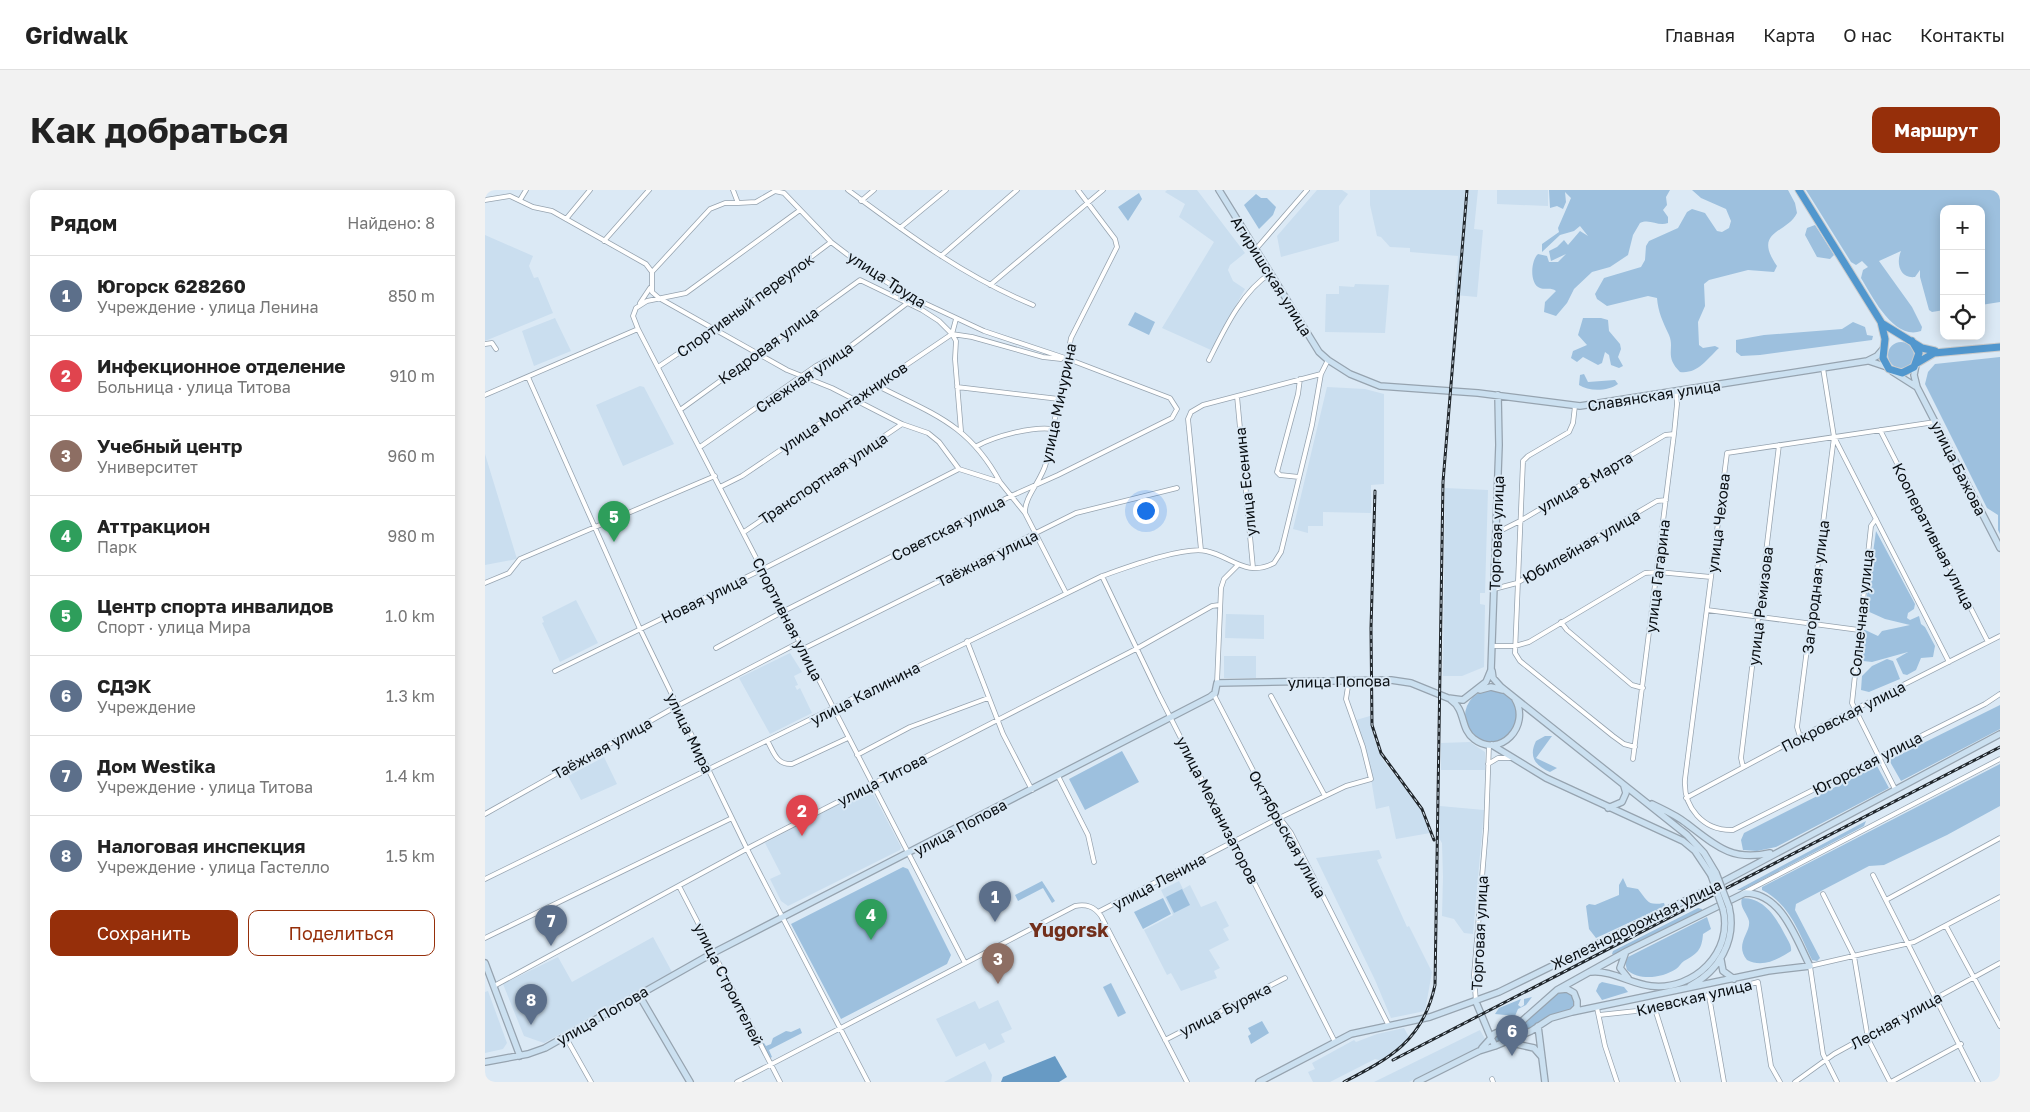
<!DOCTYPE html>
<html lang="ru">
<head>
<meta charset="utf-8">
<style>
  :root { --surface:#fff; --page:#f2f2f2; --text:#222; --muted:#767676; --line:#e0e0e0; --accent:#962f0a }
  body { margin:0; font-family:"Golos Text",sans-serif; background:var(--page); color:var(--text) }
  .controls { position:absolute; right:15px; top:15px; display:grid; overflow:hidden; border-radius:10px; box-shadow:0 2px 12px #0003 }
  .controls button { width:45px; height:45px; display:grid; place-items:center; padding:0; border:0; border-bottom:1px solid var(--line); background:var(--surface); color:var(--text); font:25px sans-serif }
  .you { position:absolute; left:660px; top:320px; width:18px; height:18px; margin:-12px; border:4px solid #fff; border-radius:50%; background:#1a73e8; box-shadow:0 0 0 8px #1a73e833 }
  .badge { display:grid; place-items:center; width:32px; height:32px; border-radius:50%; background:var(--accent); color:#fff; font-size:16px; font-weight:700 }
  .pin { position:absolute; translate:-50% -41px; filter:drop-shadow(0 1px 2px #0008) }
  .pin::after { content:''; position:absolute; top:26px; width:18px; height:15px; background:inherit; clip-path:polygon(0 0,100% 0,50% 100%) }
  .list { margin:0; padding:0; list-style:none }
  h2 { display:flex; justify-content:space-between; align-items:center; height:65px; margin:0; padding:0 20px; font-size:21px }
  h2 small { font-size:16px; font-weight:400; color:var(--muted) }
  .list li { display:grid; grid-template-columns:32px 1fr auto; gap:15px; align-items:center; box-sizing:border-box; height:80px; padding:0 20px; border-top:1px solid var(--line) }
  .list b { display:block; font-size:19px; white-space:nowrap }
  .list p { margin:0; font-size:16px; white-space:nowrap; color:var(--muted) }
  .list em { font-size:16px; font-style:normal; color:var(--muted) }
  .actions { display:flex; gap:10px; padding:15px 20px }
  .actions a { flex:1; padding:11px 0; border:1px solid var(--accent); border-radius:10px; text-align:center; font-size:18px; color:var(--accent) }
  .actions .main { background:var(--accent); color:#fff }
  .icon { flex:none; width:28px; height:28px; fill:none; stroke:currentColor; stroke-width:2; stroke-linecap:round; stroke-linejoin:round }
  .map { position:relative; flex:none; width:1515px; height:892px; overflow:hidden; border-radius:10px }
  header { display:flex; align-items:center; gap:30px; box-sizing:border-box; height:70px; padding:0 25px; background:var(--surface); border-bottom:1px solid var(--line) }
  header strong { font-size:24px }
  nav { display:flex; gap:28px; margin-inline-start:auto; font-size:18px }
  .intro { display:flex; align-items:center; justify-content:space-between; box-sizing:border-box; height:120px; padding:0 30px }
  h1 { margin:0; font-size:35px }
  .button { padding:12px 22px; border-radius:10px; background:var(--accent); color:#fff; font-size:18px; font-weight:700 }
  main { display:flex; gap:30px; padding:0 30px }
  aside { flex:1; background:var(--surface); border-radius:10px; box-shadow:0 2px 12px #0003 }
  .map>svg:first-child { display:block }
</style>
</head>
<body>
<header>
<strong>Gridwalk</strong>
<nav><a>Главная</a><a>Карта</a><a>О нас</a><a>Контакты</a></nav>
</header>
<div class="intro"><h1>Как добраться</h1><a class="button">Маршрут</a></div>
<main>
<aside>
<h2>Рядом<small>Найдено: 8</small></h2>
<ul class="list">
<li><span class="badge" style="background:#5c6f8a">1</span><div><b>Югорск 628260</b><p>Учреждение · улица Ленина</p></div><em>850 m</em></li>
<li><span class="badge" style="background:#e0444e">2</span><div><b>Инфекционное отделение</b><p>Больница · улица Титова</p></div><em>910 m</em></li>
<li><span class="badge" style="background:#8d6e63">3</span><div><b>Учебный центр</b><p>Университет</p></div><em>960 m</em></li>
<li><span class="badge" style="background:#2e9e5b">4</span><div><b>Аттракцион</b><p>Парк</p></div><em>980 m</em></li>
<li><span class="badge" style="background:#2e9e5b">5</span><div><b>Центр спорта инвалидов</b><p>Спорт · улица Мира</p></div><em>1.0 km</em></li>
<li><span class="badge" style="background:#5c6f8a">6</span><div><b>СДЭК</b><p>Учреждение</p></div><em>1.3 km</em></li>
<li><span class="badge" style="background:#5c6f8a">7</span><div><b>Дом Westika</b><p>Учреждение · улица Титова</p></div><em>1.4 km</em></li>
<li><span class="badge" style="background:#5c6f8a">8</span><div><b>Налоговая инспекция</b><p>Учреждение · улица Гастелло</p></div><em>1.5 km</em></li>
</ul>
<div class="actions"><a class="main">Сохранить</a><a>Поделиться</a></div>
</aside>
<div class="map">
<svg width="1515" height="892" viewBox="0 0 1515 892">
  <rect width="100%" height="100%" fill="#dbe9f5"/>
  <path fill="#cadeef" d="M682 0H712L760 63 745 75 743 80 748 91 760 99 726 160 677 138 729 52 694 27 700 14 680 2Z
    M832 0H857L863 4 854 16V51L796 67 792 46Z
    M885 0H993L989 39 998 40 992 107 970 105 973 66 925 62V58L905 57 896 47 892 46 885 15Z
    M1012 0H1063V16L1012 14Z
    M0 45 48 66 44 76 49 88 53 87 68 123 0 151Z
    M870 94 904 95 900 143 840 142 841 104H854V96L869 97Z
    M70 128 86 161 49 176 37 141Z
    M155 196 159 197 189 254 138 276 111 215Z
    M842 197 880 199 899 204V294L886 295V323L838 322V336H823V343L808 339Z
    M0 264 32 369 0 375Z
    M960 298 1003 300 1000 403H995V414L1000 415 999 477 977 486H958Z
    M91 410 113 453 75 472 57 433 59 432 57 427Z
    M741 424 779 425V449L740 448Z
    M305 463 317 482 309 486 313 495 310 496 312 500 315 498 327 523 285 544 254 488Z
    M739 466H771V488H739Z
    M885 526 889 549 898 570 935 618 945 643 911 649 904 616 891 619 882 564 871 530Z
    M985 552 1000 562V580H956V553Z
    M119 567 132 594 96 610 83 586Z
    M385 598 416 657 415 660 303 716 296 711 285 689 296 684 280 653Z
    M955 616 999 620 988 744 979 743 969 729 957 726 958 687 957 653 954 648Z
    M894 660 897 668 892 670 922 737 924 736 947 782 940 821 906 828 890 790 831 668Z
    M694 691 698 699 705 695 716 717 731 711 744 736 738 739 744 750 724 760 735 778 729 781 732 788 696 801 686 783 682 785 659 740 688 725 676 700Z
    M168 747 187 782 59 853 39 846 18 794 73 767 87 792Z
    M3 801 22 853 18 859 0 863V802Z
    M513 810 527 839 516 844 520 852 504 860 500 853 471 867 451 829 490 811 494 819Z
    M919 838 924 847 907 864 897 871 890 869 845 892H828L823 882 830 879 827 873 869 850 871 852 892 844Z
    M995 840 1000 849 997 856 924 892H889Z
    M500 871 507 885 506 892H459Z"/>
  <path fill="#9dc0de" d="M1064 0H1185L1181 7 1182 15 1178 20 1183 27V33C1173 37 1165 28 1155 33L1148 45 1143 65 1125 77 1107 82 1089 99 1082 113 1071 126 1059 122 1060 112 1071 101C1066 97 1061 100 1055 98 1044 94 1046 70 1053 64L1062 66 1064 72H1073L1081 64 1066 71 1064 61 1072 57 1079 50 1083 55 1095 41 1103 46 1095 36 1089 41 1075 45 1057 62V54L1074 42 1073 38 1086 8 1080 2 1081 12 1078 19 1072 16 1065 18Z
    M1207 0H1303L1310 13 1312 23C1302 44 1267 40 1292 76L1289 82 1263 80 1224 90 1219 94 1220 116 1213 132 1214 155 1218 158 1230 156 1234 158C1221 170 1213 184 1195 182 1179 166 1190 159 1184 145 1178 132 1173 122 1172 108L1163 106 1122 116 1112 109 1110 104 1119 88 1156 77 1160 70 1161 56 1164 51 1193 38 1202 22 1207 19 1220 23 1232 41 1237 42 1244 38 1246 31 1241 19 1216 8Z
    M1321 0H1515V112L1496 115V19H1459V120L1447 122 1444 120 1435 87V80L1430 87C1414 89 1411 72 1416 61L1394 71 1427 117 1437 137 1436 141C1409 151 1387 106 1376 88L1378 80 1383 77 1377 71 1371 75 1366 72Z
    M654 3 657 9 643 31 633 17Z
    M771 4 776 8H782L791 17 788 25 774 39 759 15Z
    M1330 35 1349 65 1345 69 1332 67 1320 45 1322 38Z
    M650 122 670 132 664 145 643 135Z
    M1098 128H1116L1123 130 1124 141 1135 154 1136 159 1133 167 1138 176 1134 178 1126 175 1124 165 1120 162 1117 173 1113 175 1098 167 1092 172 1086 168 1088 161 1102 155 1093 145Z
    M1368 132 1380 137 1382 145 1388 146 1387 150 1275 165 1256 166 1251 162V150L1279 145 1357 139Z
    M1403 165a13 13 0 1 1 26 0a13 13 0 1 1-26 0Z
    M1515 167V344L1513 340V325L1502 318 1440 194 1443 182 1450 174Z
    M1099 184 1103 192 1130 190 1133 194C1124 201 1104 202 1094 195L1095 185Z
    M1391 341 1430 414 1429 419 1423 423 1422 428 1425 430 1434 426 1436 434 1440 437 1450 456 1448 467 1436 468 1431 480 1422 485 1418 484 1411 469 1423 462 1387 472 1378 471 1375 468 1378 439 1393 446 1397 441 1425 435 1400 429 1380 420Z
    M1402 469 1408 471 1415 489 1384 502 1376 500 1377 486 1387 476Z
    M980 526a26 26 0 1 1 52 0a26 26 0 1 1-52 0Z
    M1515 515V539L1416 591 1404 570Z
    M1060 546H1067L1051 568 1072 578 1065 582C1051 576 1043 567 1051 551Z
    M637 561 654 592 600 620 584 589Z
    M1515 574V616L1462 645 1399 675 1384 676 1311 714 1310 720 1335 768 1332 771 1327 770C1314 743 1305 714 1277 700V697Z
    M1392 576 1404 598 1291 657 1272 661 1258 660 1256 650 1259 643Z
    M1381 631 1379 636 1258 700H1252Z
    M418 677 423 679 466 765 462 774 356 829 306 734Z
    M1138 688 1142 697 1153 699C1163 711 1162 716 1179 713L1180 716 1111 748 1104 739 1101 716 1104 714 1110 715 1134 705V695Z
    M557 691 570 711 567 713 558 698 533 711 530 705Z
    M697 699 705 715 689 723 681 707Z
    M678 708 686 724 658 739 649 722Z
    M1257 708C1279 708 1290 726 1299 743 1302 749 1307 755 1306 761 1292 770 1277 778 1262 770 1249 754 1266 743 1264 731 1262 723 1254 717 1257 708Z
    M1213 718 1217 719V721L1129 765 1127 764 1128 761Z
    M1222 727 1226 739 1218 744C1217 760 1212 764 1199 771 1196 773 1194 777 1191 779 1177 788 1155 791 1142 780L1140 772 1143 767Z
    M1117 792 1139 797 1143 802 1117 810 1111 801 1114 794Z
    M626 793 641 823 633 827 618 797Z
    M1081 801C1088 805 1090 809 1089 816 1083 822 1075 822 1068 825 1050 833 1030 852 1010 851L1011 846C1020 841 1031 838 1040 832 1055 822 1062 802 1081 801Z
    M1047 807 1041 815 1033 819 1030 826 1010 824 1014 818 1036 809 1033 815 1036 817 1039 815V809Z
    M777 831 784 843 766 854 763 846 766 844 763 838Z
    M315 838 317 843 284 860 287 867 285 868 277 854 279 853 281 856 286 854 288 848 301 841 306 842Z"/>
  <path fill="#679ac4" d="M570 866 582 887 574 892H516L518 887Z"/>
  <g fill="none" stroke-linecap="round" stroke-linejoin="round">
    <defs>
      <path id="street" d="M363 0C421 43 480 87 548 115
        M0 10 25 6 48 17 67 21 161 74 167 82V102L174 108 302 180 347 198 417 234 443 243 454 252 474 279 515 292 540 323 581 403
        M35 10 41 0
        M376 11 389 0
        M81 29 105 0
        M415 38 461 0
        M119 51 164 0
        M771 59 822 0
        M456 66 532 0
        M167 82 225 19 240 13H253
        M505 95 618 0
        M155 113 165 98
        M153 139 480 773
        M467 144 471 151 470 169 476 241
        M0 154 7 153 11 159
        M724 170C739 140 757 101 786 83
        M173 177 234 136 346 52
        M43 187 155 439 262 659 383 892
        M391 195C447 224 483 233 515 292
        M472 197 574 209
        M0 205 153 139 148 126 151 118 162 111 201 103 315 20
        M752 206 768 378
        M1090 216 1088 233 1084 242 1043 266 1038 271 1030 463 1035 471 1128 546 1139 554 1150 557
        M195 220 375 90 437 120 454 131 467 144 487 147 558 167 576 169
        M1450 232 1242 263 1200 589C1198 617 1218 641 1248 640L1500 514 1515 504
        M1395 240 1503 452
        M1349 247 1464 472
        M492 256C510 246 548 236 568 239
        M215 257 331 176 359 161 421 114
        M814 287 795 285 792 282 813 204 815 189
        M235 297 257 286 467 144 471 129
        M540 323C539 307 557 290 561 273L586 148 632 57 630 49 593 0
        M1391 329 1386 336 1367 513 1410 599
        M1011 341 1019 339 1035 331 1180 245 1189 244
        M259 342 417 234
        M716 360 703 229 706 222 718 215 836 184
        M617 386 674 505 850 852
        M0 393 24 383 35 369 230 286
        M1009 399 1032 393 1172 311 1181 310
        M1222 420 1374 440
        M1076 432 1082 440 1147 495 1158 498
        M482 451 518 544 547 600
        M1007 456H1030L1044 452 1160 383 1173 382 1226 387
        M231 458 299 421 526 306 573 285 687 228 692 219 685 208 583 169 499 141 424 106 384 81 346 52 299 3 290 1 271 12 253 13 248 0
        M318 459 591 323 692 298
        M70 481 278 379 474 279
        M732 493 736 398 739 389 752 376
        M729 505 788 619 806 643 904 836
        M786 506 840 606
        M1315 547 1312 537 1349 247 1338 178
        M283 552C289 563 292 575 307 574L363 548
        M372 565 425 537 503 508
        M1148 569 1189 244 1192 214 1191 202
        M1003 574 1013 568H1026
        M1258 577 1256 568 1294 255
        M573 586 603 645 609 672
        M1201 608 1315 547 1515 446
        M0 624 192 516 315 452
        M1388 685 1493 892
        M0 689 617 386C640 378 698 356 721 361 746 366 761 388 789 373L796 362 827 235 836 184 843 170
        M194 696 295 892
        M1258 703 1515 569
        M1338 704 1369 766 1383 849 1405 892
        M1401 710 1515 648
        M613 722 790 630 861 596 886 589 878 557 861 509 864 490
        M1461 736 1515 836
        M0 748 247 628
        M9 796 267 656 651 459 727 416 734 415
        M1224 806 1239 892
        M991 812 989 785 1001 639 1004 555
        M1112 818 1120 856 1132 892
        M1170 819 1193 892
        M1114 825 1170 819 1273 792 1286 876 1295 892
        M80 846 106 892
        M680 850 800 788
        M1007 889 1008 892
        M252 892 590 716C601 714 609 716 616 726L702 892
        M1310 892 1349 864 1515 773
        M1352 892 1338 864 1325 776 1429 752 1515 707
        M1406 892 1476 854"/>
      <path id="secondary" d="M734 0 834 162 843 170 865 184 895 196 993 203 1095 216 1382 171 1392 166 1398 159
        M1384 171 1402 177
        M1431 175 1429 185 1432 197 1515 358
        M1408 182 1430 196
        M1007 481 1008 488 1016 497 1202 645 1219 663 1231 683
        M995 500 1006 497 1018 500
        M966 510C981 520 975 539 989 549 1015 569 1046 536 1030 509
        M1007 555 1061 588 1198 651 1210 661 1226 685
        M1167 614C1179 620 1191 625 1201 633 1230 655 1246 672 1285 663
        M1123 618 1137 612 1141 603 1139 596
        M1140 764 1135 778 1143 788
        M1236 770 1238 781 1249 789
        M0 773 35 866
        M1106 782C1127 780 1146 794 1166 796 1209 801 1249 762 1238 719
        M1205 796C1234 781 1252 750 1244 717
        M1082 799 1089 803 1092 811V817L1087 822 1066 828 1046 841 1010 856 1006 848 1009 844 1037 831 1072 800Z
        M1072 800 1142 761 1260 703C1297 703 1311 749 1325 776L1283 781 1087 822
        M154 805 205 892
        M991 812 1006 848 997 858
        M1053 836 1060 892
        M1022 852 1049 858 1056 866
        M0 872 43 864 60 858 228 763 725 507 730 503 732 493 906 490 926 493 963 508 978 510 1001 492 1006 480 1014 255 1013 205
        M774 892 866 844 945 827 1014 802 1228 697 1515 544
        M932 892 994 861 1010 856"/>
      <path id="highway" d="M1314 0 1396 132 1400 149 1398 168 1404 179 1417 183 1429 177 1434 163 1427 151
        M1398 134 1437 158 1450 161
        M1432 173 1449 163 1515 157"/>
    </defs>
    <use href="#street" stroke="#96a3af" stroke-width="5.5"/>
    <use href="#secondary" stroke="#96a3af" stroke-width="8"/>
    <use href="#highway" stroke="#c9cacb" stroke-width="9"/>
    <use href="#street" stroke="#fff" stroke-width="4"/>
    <use href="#secondary" stroke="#cbe0f0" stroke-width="5.5"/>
    <use href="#highway" stroke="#5197ce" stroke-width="7"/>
    <defs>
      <path id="rail" d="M890 301 886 438 887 535 896 563 937 619 949 650
        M908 870 1515 557
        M859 892C905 868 938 851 950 795L958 292 982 0"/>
    </defs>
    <use href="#rail" stroke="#21272c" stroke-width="3"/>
    <use href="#rail" stroke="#dbe9f5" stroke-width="1" stroke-dasharray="4" stroke-linecap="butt"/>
    <defs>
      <path id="secondary-bridge" d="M1231 683 1244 717
        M1226 685 1238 719"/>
    </defs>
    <use href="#secondary-bridge" stroke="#96a3af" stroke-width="8" stroke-linecap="butt"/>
    <use href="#secondary-bridge" stroke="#cbe0f0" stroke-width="5.5"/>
  </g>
  <g text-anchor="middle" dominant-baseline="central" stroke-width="4" stroke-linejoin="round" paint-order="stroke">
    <g font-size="15" fill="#090e12" stroke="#dbe9f5">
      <text transform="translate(787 86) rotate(58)">Агиришская улица</text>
      <text transform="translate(402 89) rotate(33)">улица Труда</text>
      <text transform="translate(260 115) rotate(-36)">Спортивный переулок</text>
      <text transform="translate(283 155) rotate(-36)">Кедровая улица</text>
      <text transform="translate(319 187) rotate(-34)">Снежная улица</text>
      <text transform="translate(1169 205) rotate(-9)">Славянская улица</text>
      <text transform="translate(573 213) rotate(-78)">улица Мичурина</text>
      <text transform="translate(358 217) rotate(-34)">улица Монтажников</text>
      <text transform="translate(1474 278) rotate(63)">улица Бажова</text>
      <text transform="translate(338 288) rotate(-34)">Транспортная улица</text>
      <text transform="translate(760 292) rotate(-96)">улица Есенина</text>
      <text transform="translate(1100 292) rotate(-30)">улица 8 Марта</text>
      <text transform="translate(1233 333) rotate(-83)">улица Чехова</text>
      <text transform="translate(463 338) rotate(-27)">Советская улица</text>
      <text transform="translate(1011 343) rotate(-88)">Торговая улица</text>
      <text transform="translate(1449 346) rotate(63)">Кооперативная улица</text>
      <text transform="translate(1096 356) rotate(-30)">Юбилейная улица</text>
      <text transform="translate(502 368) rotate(-26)">Таёжная улица</text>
      <text transform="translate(1172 386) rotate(-83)">улица Гагарина</text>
      <text transform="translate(1330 397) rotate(-83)">Загородная улица</text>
      <text transform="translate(219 408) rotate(-26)">Новая улица</text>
      <text transform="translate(1275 416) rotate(-83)">улица Ремизова</text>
      <text transform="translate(1376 423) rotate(-84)">Солнечная улица</text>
      <text transform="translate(303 429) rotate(63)">Спортивная улица</text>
      <text transform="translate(854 491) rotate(-1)">улица Попова</text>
      <text transform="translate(380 503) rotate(-27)">улица Калинина</text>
      <text transform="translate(1358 526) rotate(-27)">Покровская улица</text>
      <text transform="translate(205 543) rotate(64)">улица Мира</text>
      <text transform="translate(117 558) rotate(-29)">Таёжная улица</text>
      <text transform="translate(1382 573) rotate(-27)">Югорская улица</text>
      <text transform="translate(397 589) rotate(-27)">улица Титова</text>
      <text transform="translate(733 620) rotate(63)">улица Механизаторов</text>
      <text transform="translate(475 637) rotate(-28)">улица Попова</text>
      <text transform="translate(803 644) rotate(61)">Октябрьская улица</text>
      <text transform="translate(674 691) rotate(-28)">улица Ленина</text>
      <text transform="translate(1151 734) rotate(-26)">Железнодорожная улица</text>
      <text transform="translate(994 743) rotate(-87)">Торговая улица</text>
      <text transform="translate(244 794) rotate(63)">улица Строителей</text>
      <text transform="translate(1209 807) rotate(-13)">Киевская улица</text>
      <text transform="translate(740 819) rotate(-27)">улица Буряка</text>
      <text transform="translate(117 825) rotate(-30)">улица Попова</text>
      <text transform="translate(1411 830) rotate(-29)">Лесная улица</text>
    </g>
    <g font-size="20" font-weight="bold" fill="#722f1b" stroke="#dbe9f5">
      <text x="584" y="739">Yugorsk</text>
    </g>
  </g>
</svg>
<div class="controls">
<button>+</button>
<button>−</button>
<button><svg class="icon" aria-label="locate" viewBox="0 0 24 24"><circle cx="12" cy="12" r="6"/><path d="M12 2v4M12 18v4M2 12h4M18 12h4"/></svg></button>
</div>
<div class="you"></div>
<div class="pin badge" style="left:510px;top:732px;background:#5c6f8a">1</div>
<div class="pin badge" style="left:317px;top:646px;background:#e0444e">2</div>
<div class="pin badge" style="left:513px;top:794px;background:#8d6e63">3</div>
<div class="pin badge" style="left:386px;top:750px;background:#2e9e5b">4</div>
<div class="pin badge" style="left:129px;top:352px;background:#2e9e5b">5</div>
<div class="pin badge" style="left:1027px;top:866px;background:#5c6f8a">6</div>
<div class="pin badge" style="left:66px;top:756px;background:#5c6f8a">7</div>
<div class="pin badge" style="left:46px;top:835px;background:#5c6f8a">8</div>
</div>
</main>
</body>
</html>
